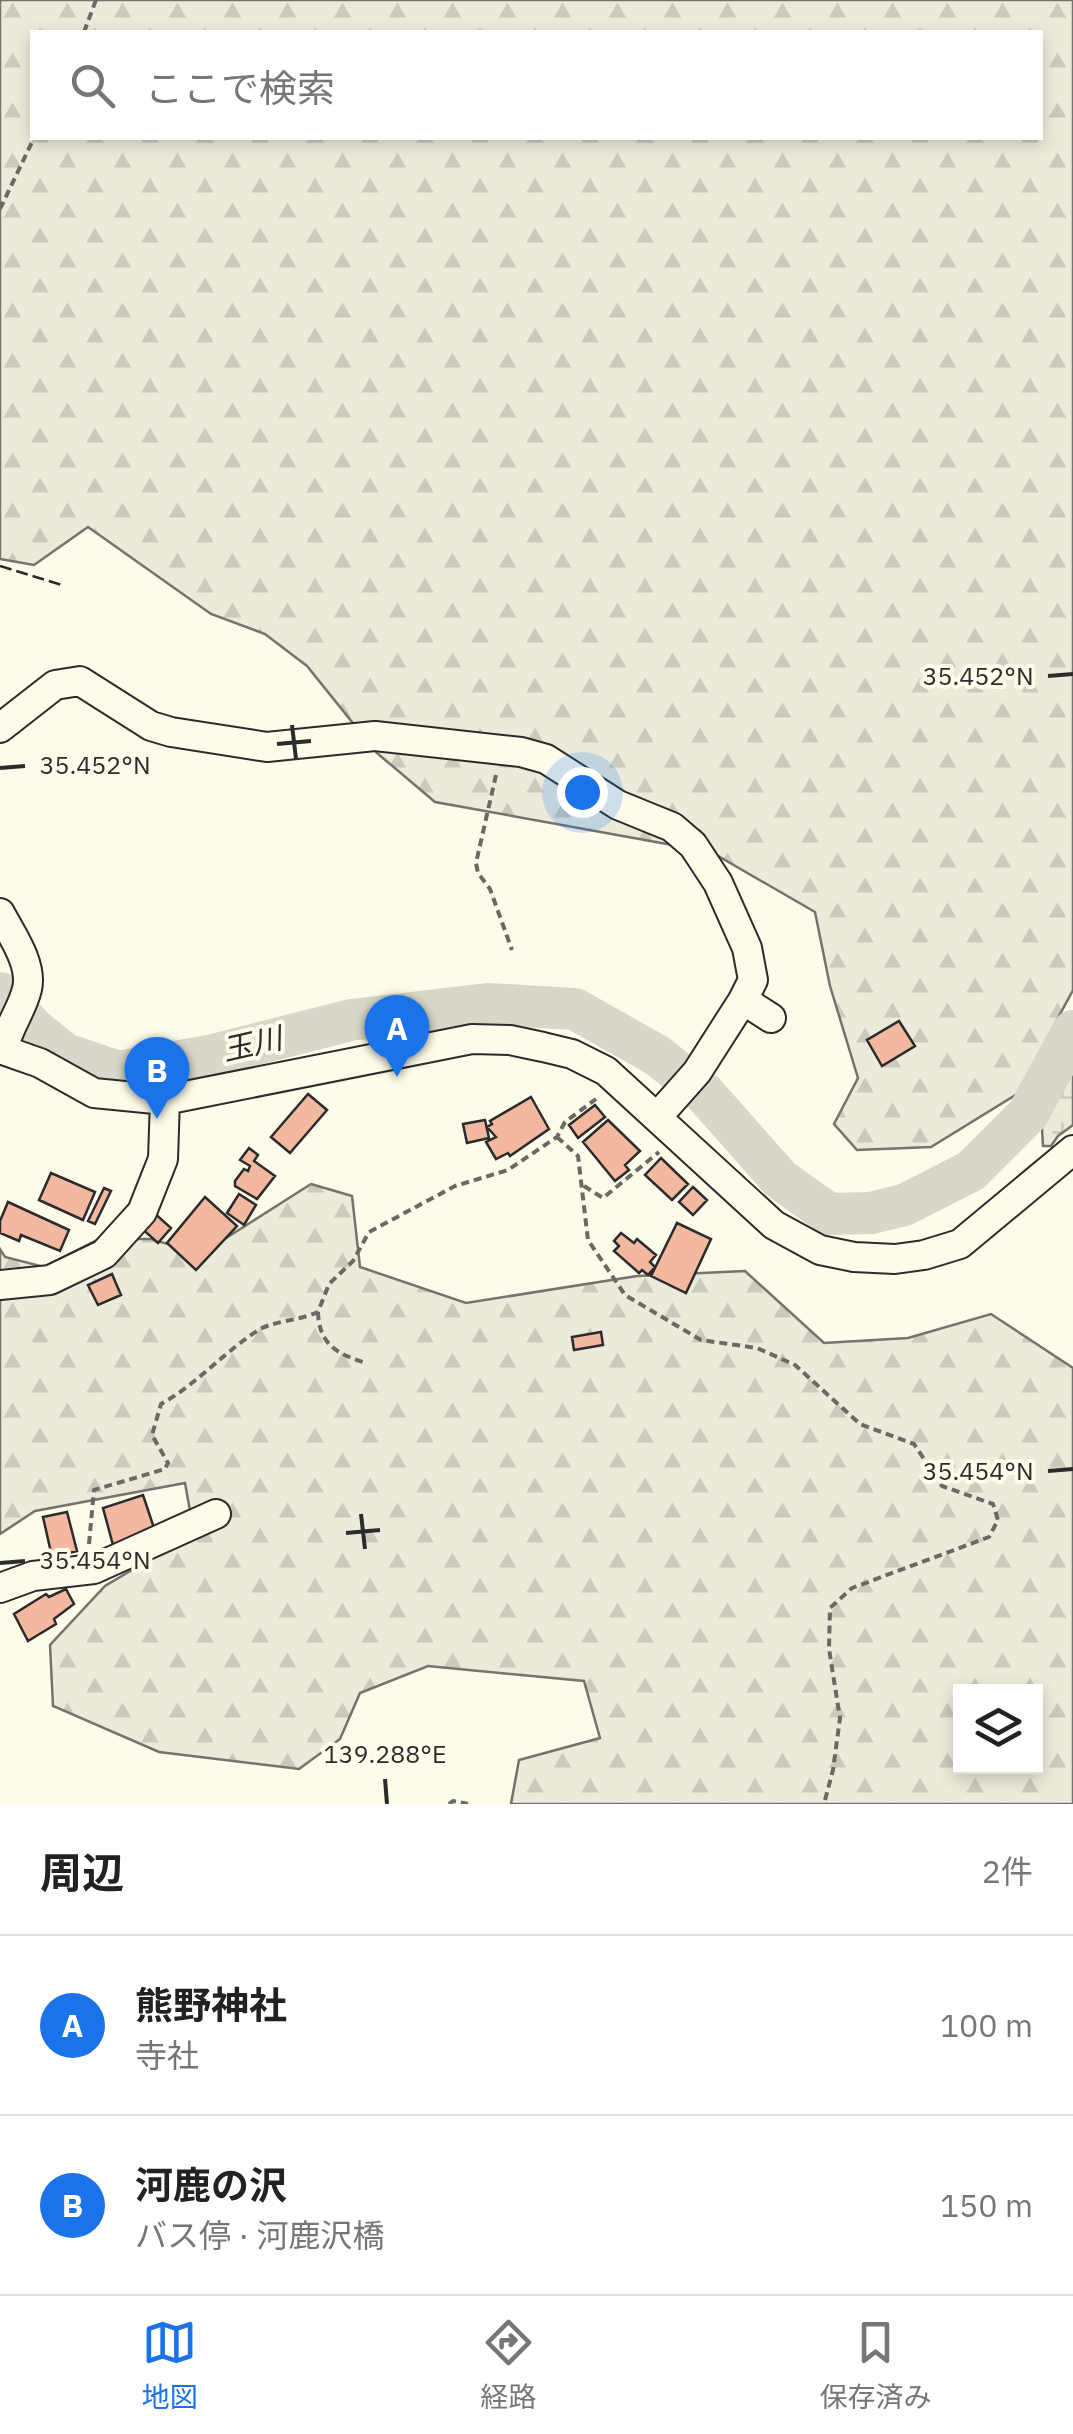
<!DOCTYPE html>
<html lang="ja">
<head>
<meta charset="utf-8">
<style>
  :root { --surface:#fff; --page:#f2f2f2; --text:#222; --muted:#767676; --line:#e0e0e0; --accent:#1a73e8 }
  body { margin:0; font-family:"IBM Plex Sans","Noto Sans JP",sans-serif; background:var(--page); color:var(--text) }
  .controls { position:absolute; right:30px; bottom:30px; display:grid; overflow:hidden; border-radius:0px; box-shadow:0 5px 15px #0003 }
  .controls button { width:90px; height:90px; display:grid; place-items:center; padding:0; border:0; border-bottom:2px solid var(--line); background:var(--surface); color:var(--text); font:50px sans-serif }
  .you { position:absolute; left:582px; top:792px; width:35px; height:35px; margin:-25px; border:8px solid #fff; border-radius:50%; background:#1a73e8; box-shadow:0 0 0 15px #1a73e833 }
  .badge { display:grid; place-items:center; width:65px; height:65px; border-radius:50%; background:var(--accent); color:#fff; font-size:32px; font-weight:700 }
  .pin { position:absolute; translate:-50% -82px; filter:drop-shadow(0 2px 5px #0008) }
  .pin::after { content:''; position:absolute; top:52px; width:35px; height:30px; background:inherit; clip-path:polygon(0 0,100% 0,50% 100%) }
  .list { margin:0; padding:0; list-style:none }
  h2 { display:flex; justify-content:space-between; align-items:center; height:130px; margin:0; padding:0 40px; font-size:42px }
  h2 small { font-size:32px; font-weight:400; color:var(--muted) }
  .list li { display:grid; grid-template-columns:65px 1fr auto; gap:30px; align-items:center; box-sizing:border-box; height:180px; padding:0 40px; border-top:2px solid var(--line) }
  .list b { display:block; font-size:38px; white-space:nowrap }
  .list p { margin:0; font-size:32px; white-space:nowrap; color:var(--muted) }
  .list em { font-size:32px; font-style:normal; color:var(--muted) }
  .icon { flex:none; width:55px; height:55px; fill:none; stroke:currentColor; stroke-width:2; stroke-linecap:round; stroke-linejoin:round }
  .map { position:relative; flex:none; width:1073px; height:1804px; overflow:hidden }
  .search { position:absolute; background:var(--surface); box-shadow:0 5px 15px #0003; left:30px; right:30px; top:30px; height:110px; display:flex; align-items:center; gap:25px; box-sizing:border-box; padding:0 35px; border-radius:0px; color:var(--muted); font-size:38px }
  .sheet { height:490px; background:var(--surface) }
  nav { display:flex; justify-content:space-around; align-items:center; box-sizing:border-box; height:140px; border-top:2px solid var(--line); background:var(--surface); font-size:28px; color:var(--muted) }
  nav a { display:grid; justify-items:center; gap:5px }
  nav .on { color:var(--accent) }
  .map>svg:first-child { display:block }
</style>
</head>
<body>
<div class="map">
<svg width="1073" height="1804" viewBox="0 0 1073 1804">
  <defs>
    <pattern id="forest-firs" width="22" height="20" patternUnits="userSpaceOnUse" patternTransform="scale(2.5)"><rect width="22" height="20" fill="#ecebdb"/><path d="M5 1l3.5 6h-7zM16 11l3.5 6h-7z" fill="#cbcabc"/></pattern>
    <pattern id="wetland-marsh" width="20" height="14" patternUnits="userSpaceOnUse" patternTransform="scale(2.5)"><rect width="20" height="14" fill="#ecebdb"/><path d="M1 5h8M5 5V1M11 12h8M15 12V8" fill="none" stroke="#cbcabc"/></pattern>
  </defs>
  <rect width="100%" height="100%" fill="#fdfbea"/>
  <path fill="url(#forest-firs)" stroke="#74746e" stroke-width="2.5" fill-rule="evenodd" d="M0 0H1073V990L1017 1094 931 1147 857 1150 834 1124 858 1078 830 986 815 912 711 852 435 802 377 753 307 666 265 634 211 614 88 527 34 565 0 559ZM32 32H1040V138H32Z
    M311 1184 352 1196 360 1267 466 1303 637 1276 745 1271 824 1343 908 1338 991 1314 1073 1368V1804H511L519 1760 600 1738 584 1681 428 1666 360 1693 340 1739 299 1769 159 1752 53 1706 50 1645 105 1586 194 1533 185 1483 35 1511 0 1534V1249L5 1257 44 1267 99 1239H151L201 1254ZM960 1692H1036V1766H960Z"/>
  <path fill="url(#wetland-marsh)" stroke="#74746e" stroke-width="2.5" d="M1073 1059V1125L1058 1136 1051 1146H1043L1041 1110Z"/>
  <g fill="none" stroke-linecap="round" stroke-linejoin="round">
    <path stroke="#d8d7c9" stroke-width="42" d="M0 993 34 1029 65 1054 118 1072 209 1056 351 1020 488 1004 575 1009 658 1056 704 1093 780 1179 829 1214 871 1213 904 1205 971 1171 1028 1114 1073 1031"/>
  </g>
  <path fill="#f2b8a0" stroke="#2b2b2b" stroke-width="2.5" d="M899 1021 915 1046 882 1066 867 1040Z
    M308 1094 327 1110 290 1153 271 1137Z
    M531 1097 549 1129 510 1156 508 1153 496 1159 486 1142 496 1137 487 1127 492 1124 490 1121Z
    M595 1105 605 1117 578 1138 569 1125Z
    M485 1120 489 1138 467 1143 463 1124Z
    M608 1120 640 1151 625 1165 629 1170 615 1181 583 1142Z
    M249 1148 258 1155 254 1161 275 1176 257 1199 235 1186V1181L244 1169 248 1171 250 1166 240 1160Z
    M661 1158 688 1184 672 1200 645 1175Z
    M51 1173 95 1192 83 1220 39 1200Z
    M693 1187 707 1200 693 1215 679 1202Z
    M104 1188 111 1191 95 1224 88 1221Z
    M239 1194 256 1205 244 1225 227 1213Z
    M205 1197 237 1226 196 1270 167 1243Z
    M8 1202 69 1230 60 1251 21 1235 19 1241 0 1233V1221Z
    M152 1211 171 1228 158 1243 139 1226Z
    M677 1223 711 1239 686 1293 651 1276Z
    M621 1233 634 1243 637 1239 656 1255 650 1262 655 1267 648 1275 642 1270 639 1273 614 1251 619 1246 614 1241Z
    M112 1274 121 1295 98 1305 88 1285Z
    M601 1332 603 1345 574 1350 572 1337Z
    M143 1495 155 1531 113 1545 103 1508Z
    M67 1512 77 1551 52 1557 43 1517Z
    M66 1589 74 1604 54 1619 56 1624 28 1641 14 1614 46 1594 49 1597Z"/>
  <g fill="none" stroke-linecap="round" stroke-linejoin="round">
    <defs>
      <path id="minor" d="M0 728 55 685 80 681 151 726 171 732 267 747 375 736 521 752 546 759 618 805 672 827 693 845 718 883 747 948 753 980 743 1000
        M0 913C11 934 33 964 27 989 22 1010 8 1027 3 1050
        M0 1045 3 1050 40 1063 94 1093 165 1100 472 1039 510 1040 543 1047 572 1054 606 1071 774 1225 820 1250 854 1257 895 1259 924 1255 960 1244 1073 1150
        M658 1116 697 1072 743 1000 771 1018
        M0 1285 50 1280 104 1254 142 1212 163 1159 165 1100
        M0 1588 33 1576 94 1569 216 1514"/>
    </defs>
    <use href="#minor" stroke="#2b2b2b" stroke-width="32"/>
    <path stroke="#6a6964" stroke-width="4" stroke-dasharray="8 5" stroke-linecap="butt" d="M84 32 96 0
      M0 209 34 138
      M496 775 476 863 478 873 490 889 512 950
      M557 1137 578 1156 588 1240 625 1295 701 1340 757 1348 795 1365 860 1424 914 1444 942 1486 993 1504 998 1520 989 1537 852 1588 830 1608 829 1649 840 1718 833 1770 824 1804
      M584 1186 603 1198 659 1152
      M318 1312C319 1343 335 1353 363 1362
      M89 1544 94 1490 165 1469 168 1463 152 1435 161 1404C197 1384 223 1353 257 1331 271 1321 299 1321 318 1312L329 1284 353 1261 369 1232 455 1186 508 1170 557 1137 565 1122 596 1099
      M449 1804 453 1801 468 1804"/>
    <use href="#minor" stroke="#fdfbea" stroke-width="28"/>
    <path stroke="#2b2b2b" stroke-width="2.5" stroke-dasharray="12 5" stroke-linecap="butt" d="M0 566 65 586"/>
  </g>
  <path fill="none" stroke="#2b2b2b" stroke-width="4" d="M1048 676 1073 674M292 725 296 759M277 744 311 741M0 768 25 766M1048 1471 1073 1469M361 1514 365 1549M346 1533 380 1530M0 1563 25 1561M385 1779 387 1804"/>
  <g text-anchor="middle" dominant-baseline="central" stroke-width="8" stroke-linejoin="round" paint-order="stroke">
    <g font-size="30" font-style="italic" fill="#2b2b2b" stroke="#fdfbea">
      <text transform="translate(252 1043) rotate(-13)">玉川</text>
    </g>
  </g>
  <g font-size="25" text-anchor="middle" fill="#2b2b2b" stroke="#fdfbea" stroke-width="8" stroke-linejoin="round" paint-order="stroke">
    <text x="978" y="685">35.452°N</text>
    <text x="95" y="774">35.452°N</text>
    <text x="978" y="1480">35.454°N</text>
    <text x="95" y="1569">35.454°N</text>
    <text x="385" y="1763">139.288°E</text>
  </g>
</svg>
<div class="controls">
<button><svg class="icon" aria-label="layers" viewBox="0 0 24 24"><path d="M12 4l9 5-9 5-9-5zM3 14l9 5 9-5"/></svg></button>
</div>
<div class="you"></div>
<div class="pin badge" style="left:397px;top:1077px">A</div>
<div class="pin badge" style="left:157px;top:1119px">B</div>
<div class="search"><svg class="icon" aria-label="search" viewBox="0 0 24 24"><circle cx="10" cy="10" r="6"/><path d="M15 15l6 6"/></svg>ここで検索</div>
</div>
<section class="sheet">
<h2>周辺<small>2件</small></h2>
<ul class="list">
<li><span class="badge">A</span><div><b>熊野神社</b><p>寺社</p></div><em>100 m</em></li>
<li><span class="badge">B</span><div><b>河鹿の沢</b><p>バス停 · 河鹿沢橋</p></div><em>150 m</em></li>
</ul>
</section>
<nav>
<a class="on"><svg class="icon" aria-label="map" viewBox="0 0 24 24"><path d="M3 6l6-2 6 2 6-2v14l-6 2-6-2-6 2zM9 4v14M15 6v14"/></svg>地図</a>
<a><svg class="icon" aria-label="directions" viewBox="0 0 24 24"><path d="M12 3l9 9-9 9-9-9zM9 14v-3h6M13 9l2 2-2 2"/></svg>経路</a>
<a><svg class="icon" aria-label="saved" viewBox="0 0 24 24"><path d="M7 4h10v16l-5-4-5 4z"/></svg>保存済み</a>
</nav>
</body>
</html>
